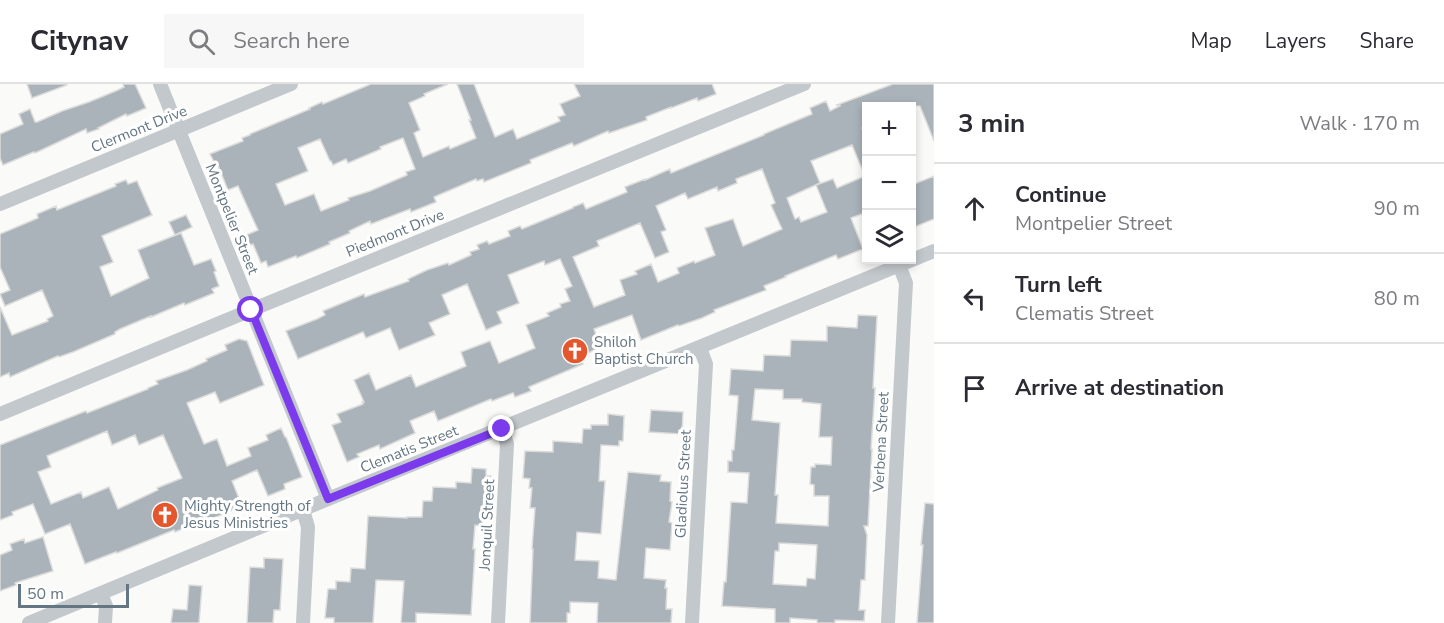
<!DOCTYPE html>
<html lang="en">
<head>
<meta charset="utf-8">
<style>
  :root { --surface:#fff; --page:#f7f7f7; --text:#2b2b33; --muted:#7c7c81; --line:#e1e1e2 }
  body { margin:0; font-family:"Nunito Sans",sans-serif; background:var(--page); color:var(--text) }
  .controls { position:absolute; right:18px; top:18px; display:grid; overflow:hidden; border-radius:0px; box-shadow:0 3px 9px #0003 }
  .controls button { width:54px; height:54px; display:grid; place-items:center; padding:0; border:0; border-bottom:2px solid var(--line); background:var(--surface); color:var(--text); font:30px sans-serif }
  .scale { position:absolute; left:18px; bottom:15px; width:111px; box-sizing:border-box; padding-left:6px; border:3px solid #657683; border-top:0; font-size:16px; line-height:21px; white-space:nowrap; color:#657683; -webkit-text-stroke:4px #fff; paint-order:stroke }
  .stop { position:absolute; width:18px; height:18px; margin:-14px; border:4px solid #7c3aed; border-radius:50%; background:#fff }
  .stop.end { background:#7c3aed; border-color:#fff; box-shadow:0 2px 6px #0008 }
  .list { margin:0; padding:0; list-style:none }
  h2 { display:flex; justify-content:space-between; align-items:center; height:78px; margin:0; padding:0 24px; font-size:26px }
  h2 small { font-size:20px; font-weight:400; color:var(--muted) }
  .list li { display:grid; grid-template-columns:39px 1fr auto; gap:18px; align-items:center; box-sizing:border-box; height:90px; padding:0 24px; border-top:2px solid var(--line) }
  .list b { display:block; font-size:22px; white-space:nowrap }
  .list p { margin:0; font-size:20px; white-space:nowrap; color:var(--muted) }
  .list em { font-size:20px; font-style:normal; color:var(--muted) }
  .icon { flex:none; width:33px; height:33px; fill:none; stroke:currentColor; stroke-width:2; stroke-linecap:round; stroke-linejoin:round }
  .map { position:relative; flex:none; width:934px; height:539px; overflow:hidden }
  header { display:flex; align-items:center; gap:36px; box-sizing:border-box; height:84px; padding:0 30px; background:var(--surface); border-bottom:2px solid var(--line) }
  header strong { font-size:28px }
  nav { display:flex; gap:33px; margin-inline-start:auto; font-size:21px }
  .search { width:420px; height:54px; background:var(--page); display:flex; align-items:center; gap:15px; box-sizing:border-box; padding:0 21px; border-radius:0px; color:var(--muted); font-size:22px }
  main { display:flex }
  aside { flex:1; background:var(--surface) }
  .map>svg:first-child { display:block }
</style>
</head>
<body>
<header>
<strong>Citynav</strong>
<div class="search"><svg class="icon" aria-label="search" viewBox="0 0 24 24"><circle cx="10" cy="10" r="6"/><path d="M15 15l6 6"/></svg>Search here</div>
<nav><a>Map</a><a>Layers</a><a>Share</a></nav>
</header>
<main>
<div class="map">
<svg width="934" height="539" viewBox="0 0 934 539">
  <rect width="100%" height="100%" fill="#fafaf8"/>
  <path fill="#aab3b9" stroke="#dcdcda" stroke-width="1.5" fill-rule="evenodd" d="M27 0H67V1L32 14Z
    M123 0H135L146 24 127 32 126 30 98 44 99 45 87 49 86 45 35 69 34 68 3 81 0 74V50L23 40 19 30 30 25 35 38H37L62 27 89 18 118 6 124 3Z
    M371 0H448L424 10 425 12 409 19 420 46 414 49 423 73 449 62 450 65 476 54 469 36H471L457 0H474L495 53 513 45 517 55 560 37 558 33 565 31 560 20 580 12 574 0H712L716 10 698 17 697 14 671 24V23L646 33 647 36 609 49 608 47 574 62 572 59 530 76 531 79 484 98 483 95 477 97 476 95 434 113 436 118 411 128 410 125 371 140 370 137 349 147 350 149 329 158 330 160 297 174 296 172 268 183 266 177 261 179 253 160 248 162 244 152 258 146 247 122 238 102 228 106 217 79 215 80 210 70 243 57 242 54 250 51V50L310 25 309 24 322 18 323 20ZM403 54 415 85 406 88 407 91 370 107 348 114 349 116 321 127 314 110 285 121 276 100 308 87 298 64 320 55 330 77H331L333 81 346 75 348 79 381 65 380 63Z
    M893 0H934V57L920 22H867V43L862 44 867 55V128L851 134 863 165 838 175 836 171 785 192 786 193 764 202 766 206 714 226 715 228 702 234 679 242 678 241 641 256 632 231 594 245 600 261 596 262 597 265 581 272 583 274 581 275 583 280 529 303 531 307 515 313 513 309 492 317 491 315 438 337 434 327 410 337 415 349 380 365 379 361 357 370 359 373 347 378 332 341 341 338 337 330 363 320 362 318H364L354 296 369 289 376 306 411 291 416 303 466 282 461 268 490 257 499 279 535 264 526 241 549 232 547 229 561 223 560 220 570 217 565 205 572 202 560 175 545 181 544 177 508 191 519 219 497 228 502 239 486 246 467 200 442 211 450 230 429 239 435 251 399 266 390 244 366 254 363 248 298 275 286 247 317 235 325 231 323 227 364 210 365 213 409 197 408 195 427 186 448 179 449 181 471 171 470 168 479 165 477 161 487 157 489 160 510 152 508 147 520 142 522 145 573 124V123L583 119 586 125 627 108 625 103 645 95V96L670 85 671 89 764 51V50L812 30 810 24 826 17 830 27 840 22 837 21ZM852 61 865 92 837 104 833 95 816 101 827 128 801 138 799 133 795 135 787 114 820 99 811 77ZM762 85 775 119 771 121 782 145 743 162 733 135 705 144 715 171 695 179 694 177 677 184 679 189 658 198 651 180 635 187 637 190 620 196 625 211 594 223 573 173 599 162 597 157 640 139 655 174 669 168 661 148 666 146 656 122 685 109 688 115 717 103 718 107 737 99 736 95Z
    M934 92V135L912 144V101Z
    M126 96 128 100 137 97 152 131 102 152 113 178 100 183 111 212 149 194 138 166 181 149 194 181 211 175 216 187 214 188 219 202 212 205 214 209 185 221 184 219 151 233V232L120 245 115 248V250L73 268 59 273 58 272 10 293 9 289 0 293V223L12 251 48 237 47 235 53 232 42 206 5 222 0 210 10 206 0 183V150L38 134 37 130 56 122 57 126 116 102 115 100Z
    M186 131 192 143 175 151 169 138Z
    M858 231 877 232 873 304H875L871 365H872L868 442H864L867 451 865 496H861L859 526H865L864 537 835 536V539H817V536L790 534V539H775V525L722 522 724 498H726L731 418 747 419 749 389 728 388V377H732V366H734L738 316V312L729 311 731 285 763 287 764 271 790 272 791 256 827 257V242L857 244ZM755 305 783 306V315H802V318L821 320 819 353H832L831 381 815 380V383H811L810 400 814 401V412H829L828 442 776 439 778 411H775L780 339 752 336ZM779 459 817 461 815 495 807 494 806 502 773 500 775 467H779Z
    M239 255 247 257 264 301 220 319 215 308 187 319 204 360 217 355 227 382 251 372 248 364 268 356 266 351 281 344 285 353H286L302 393 284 400 285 405 268 412 257 386 232 397 242 422 207 437 206 435 175 448 174 446 117 469 116 468 85 480 70 440 45 450 33 420 12 428 13 431 0 436V361L86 327 87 329 148 305V304L158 300 156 297 187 286 207 277 206 275 227 266 225 261ZM107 347 112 361 135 351 139 361 163 351 182 394 157 404 158 406 118 425 109 403 83 414 81 408 51 420 38 388 51 383 47 372Z
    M651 326 683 328 682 350 649 348Z
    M608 330 624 332 623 357H619V362L601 361 599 397H605L601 450 577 448 575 476 599 477 598 494 616 496 628 388 661 391 660 397 671 398 670 417 672 418 669 438 672 439 670 466 646 464 644 494 666 496 665 504H667L666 525H672L671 539H597L598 519 570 518V529H567V539H530L533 465H532L535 424H530L532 404H529L530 395 523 394 525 367 553 368V357L582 359 583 345H591V341H608Z
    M472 384 486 385V392H491L488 429H483L482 442 475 441 473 465H475L471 531 416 529V539H401L404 497 376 496 373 539H334V534H325L328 505H336V497L350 498 351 484 365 485 368 432 407 434V433H422L423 417H432L433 403 456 404V398L471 399Z
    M925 419 934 420V539H917L923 461H921Z
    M43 453 53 487 15 499 16 501 0 507V471L12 466 10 460 24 455 25 459Z
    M264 474 283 475 280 526H274L273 539H247L250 483 264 484Z
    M189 501 202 502 199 539H171L173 525 187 526Z"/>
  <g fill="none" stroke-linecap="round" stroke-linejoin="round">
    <path stroke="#c3c8cc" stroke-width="14" d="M160 0 328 415
      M0 120 291 0
      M0 330 251 226 804 0
      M303 426 308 443 303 539
      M101 510 106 522 105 539
      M29 539 328 415 934 167
      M498 539 507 360 502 345
      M692 539 706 280 700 264
      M888 539 906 199 899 181"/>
  </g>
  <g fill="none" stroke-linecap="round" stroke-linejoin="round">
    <path stroke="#7c3aed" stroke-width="8" d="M251 226 328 415 502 345"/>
  </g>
  <defs>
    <symbol id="church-disc" viewBox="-11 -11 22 22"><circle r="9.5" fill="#e4572e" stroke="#fff"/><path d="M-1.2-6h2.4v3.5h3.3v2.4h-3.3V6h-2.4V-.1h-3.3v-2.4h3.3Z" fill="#fff"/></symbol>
  </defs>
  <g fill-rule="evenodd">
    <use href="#church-disc" x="560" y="252" width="30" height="30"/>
    <use href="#church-disc" x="150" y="416" width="30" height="30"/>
  </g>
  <g text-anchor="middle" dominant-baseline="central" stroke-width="6" stroke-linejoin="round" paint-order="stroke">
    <g font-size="15" fill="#657683" stroke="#fff">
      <text transform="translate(139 45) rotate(-22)">Clermont Drive</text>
      <text transform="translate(232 135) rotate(68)">Montpelier Street</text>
      <text transform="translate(395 149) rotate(-22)">Piedmont Drive</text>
      <text transform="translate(881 358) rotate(-87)">Verbena Street</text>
      <text transform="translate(409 365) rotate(-22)">Clematis Street</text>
      <text transform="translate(683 400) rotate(-87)">Gladiolus Street</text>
      <text transform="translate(487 441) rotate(-87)">Jonquil Street</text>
    </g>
    <g font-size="15" fill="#657683" stroke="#fff" text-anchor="start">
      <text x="594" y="258">Shiloh<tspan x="594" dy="17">Baptist Church</tspan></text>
      <text x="184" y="422">Mighty Strength of<tspan x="184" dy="17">Jesus Ministries</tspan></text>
    </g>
  </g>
</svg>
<div class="controls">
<button>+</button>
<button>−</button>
<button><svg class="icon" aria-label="layers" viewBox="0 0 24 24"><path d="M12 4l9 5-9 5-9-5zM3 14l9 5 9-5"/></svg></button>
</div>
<div class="scale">50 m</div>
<div class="stop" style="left:251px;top:226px"></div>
<div class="stop end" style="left:502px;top:345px"></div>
</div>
<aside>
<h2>3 min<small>Walk · 170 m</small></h2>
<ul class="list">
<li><svg class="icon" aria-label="ahead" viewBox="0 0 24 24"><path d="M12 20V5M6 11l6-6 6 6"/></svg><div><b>Continue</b><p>Montpelier Street</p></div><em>90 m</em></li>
<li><svg class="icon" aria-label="left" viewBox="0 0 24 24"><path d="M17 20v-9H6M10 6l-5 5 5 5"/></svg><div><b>Turn left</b><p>Clematis Street</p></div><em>80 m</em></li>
<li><svg class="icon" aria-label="arrive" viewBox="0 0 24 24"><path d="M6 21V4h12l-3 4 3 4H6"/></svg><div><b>Arrive at destination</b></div></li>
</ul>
</aside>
</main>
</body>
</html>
